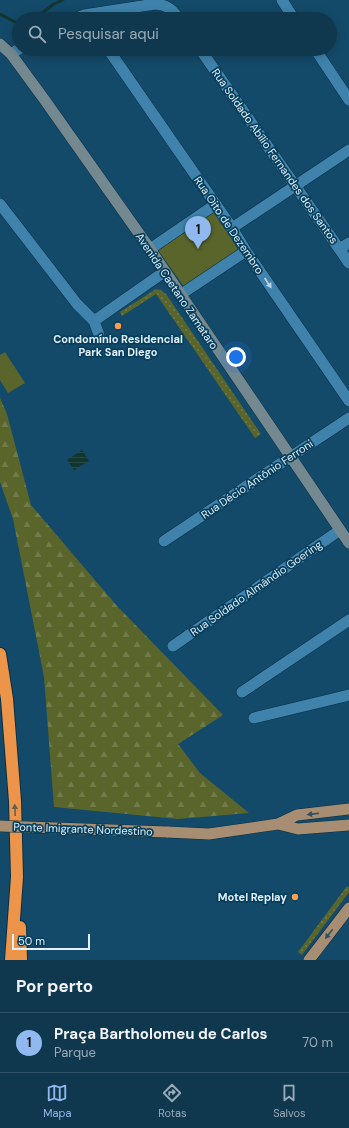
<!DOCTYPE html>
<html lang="pt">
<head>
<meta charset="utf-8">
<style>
  :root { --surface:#0f384f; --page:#1d4359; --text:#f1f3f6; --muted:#9bacb7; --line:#2f5266; --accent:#90b9f0 }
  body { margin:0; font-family:"DM Sans",sans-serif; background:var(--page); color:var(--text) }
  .scale { position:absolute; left:12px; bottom:10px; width:78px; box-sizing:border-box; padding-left:4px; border:2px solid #e3f0f9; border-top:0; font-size:11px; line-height:14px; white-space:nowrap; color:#e3f0f9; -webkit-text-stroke:3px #053f5d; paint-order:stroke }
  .you { position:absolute; left:236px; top:357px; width:14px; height:14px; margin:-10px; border:3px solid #fff; border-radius:50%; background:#1a73e8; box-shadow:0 0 0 6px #1a73e833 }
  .badge { display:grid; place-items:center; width:26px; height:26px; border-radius:50%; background:var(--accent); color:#111; font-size:13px; font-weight:700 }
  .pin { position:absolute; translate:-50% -33px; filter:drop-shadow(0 1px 2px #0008) }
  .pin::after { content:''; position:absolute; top:21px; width:14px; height:12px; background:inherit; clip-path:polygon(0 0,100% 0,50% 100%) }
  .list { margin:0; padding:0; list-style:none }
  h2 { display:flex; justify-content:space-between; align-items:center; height:52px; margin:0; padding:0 16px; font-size:17px }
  h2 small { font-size:13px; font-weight:400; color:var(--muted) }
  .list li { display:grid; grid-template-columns:26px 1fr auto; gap:12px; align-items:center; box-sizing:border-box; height:60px; padding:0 16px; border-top:1px solid var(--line) }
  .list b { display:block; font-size:15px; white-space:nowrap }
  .list p { margin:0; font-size:13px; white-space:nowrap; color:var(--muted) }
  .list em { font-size:13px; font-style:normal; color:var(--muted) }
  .icon { flex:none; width:22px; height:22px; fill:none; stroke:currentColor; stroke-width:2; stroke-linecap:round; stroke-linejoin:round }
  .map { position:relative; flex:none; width:349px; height:960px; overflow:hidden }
  .search { position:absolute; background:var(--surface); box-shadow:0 2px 10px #0003; left:12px; right:12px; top:12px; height:44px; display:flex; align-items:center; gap:10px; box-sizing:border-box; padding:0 14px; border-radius:22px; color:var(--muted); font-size:15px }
  .sheet { height:112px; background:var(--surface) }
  nav { display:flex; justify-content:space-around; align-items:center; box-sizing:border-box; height:56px; border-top:1px solid var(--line); background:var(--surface); font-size:11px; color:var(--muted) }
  nav a { display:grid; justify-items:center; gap:2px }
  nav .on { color:var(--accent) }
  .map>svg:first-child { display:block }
</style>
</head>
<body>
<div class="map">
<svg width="349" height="960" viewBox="0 0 349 960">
  <defs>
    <pattern id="grass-dots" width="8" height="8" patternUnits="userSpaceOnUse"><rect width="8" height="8" fill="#59652b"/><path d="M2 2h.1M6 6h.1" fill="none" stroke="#717b4a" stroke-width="1.8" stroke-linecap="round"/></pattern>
    <pattern id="forest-firs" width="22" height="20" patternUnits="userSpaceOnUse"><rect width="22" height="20" fill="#59652b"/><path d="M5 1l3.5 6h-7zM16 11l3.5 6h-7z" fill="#717b4a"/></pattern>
    <pattern id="water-rules" width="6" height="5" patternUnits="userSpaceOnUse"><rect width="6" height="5" fill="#12362f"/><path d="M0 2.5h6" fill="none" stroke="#294a44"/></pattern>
  </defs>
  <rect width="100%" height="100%" fill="#144a69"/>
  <path fill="url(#grass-dots)" d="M156 289 161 290 166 294 261 434 255 438 156 294 122 316 120 312Z
    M347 886 349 888V892L302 955 298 952Z"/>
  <path fill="url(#forest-firs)" d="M0 398 7 414 31 505 117 606 223 715 178 744 200 773 249 813 178 819 54 807 44 677 13 519 0 482Z"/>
  <path fill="#59652b" d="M212 210 239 249 185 288 157 249Z
    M5 352 25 383 8 393 0 380V355Z"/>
  <path fill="url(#water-rules)" d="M82 450 89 461 74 470 67 460Z"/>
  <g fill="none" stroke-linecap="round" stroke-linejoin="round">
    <path stroke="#12362f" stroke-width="3" d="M0 14 19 24
      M34 19 54 4 63 0"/>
    <defs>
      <path id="minor" d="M282 0 294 19
        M74 19 84 15 155 4C167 5 172 9 179 19
        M108 49 232 228 246 251 349 401
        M200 49 349 263
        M315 49 349 100
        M11 54 19 49
        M0 204 77 304 94 321 99 335
        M232 228 349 150
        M150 249 216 204
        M339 249 349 243
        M180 295 246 251
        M94 321 164 272
        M164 541 349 418
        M173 646 340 530
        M242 692 349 620
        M254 718 349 695"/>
      <path id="secondary" d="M0 44 11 54 44 99 150 249 349 543"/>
      <path id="primary" d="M278 824 298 829 349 825
        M167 832 209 834 278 824 297 815 349 809
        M309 960 349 908"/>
      <path id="motorway" d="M0 654 7 699 15 801 17 877 11 960
        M20 927 21 960"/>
    </defs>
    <use href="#minor" stroke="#092f44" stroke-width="12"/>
    <use href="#secondary" stroke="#092f44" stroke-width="12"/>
    <use href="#primary" stroke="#092f44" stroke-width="12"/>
    <use href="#motorway" stroke="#092f44" stroke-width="14"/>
    <use href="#minor" stroke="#3f83ad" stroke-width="11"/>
    <use href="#secondary" stroke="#73888f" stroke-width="11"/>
    <use href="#primary" stroke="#a78e72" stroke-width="11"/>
    <use href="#motorway" stroke="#ec954a" stroke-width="12"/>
    <defs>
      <path id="primary-bridge" d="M0 826 167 832"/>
    </defs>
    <use href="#primary-bridge" stroke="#092f44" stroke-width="12" stroke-linecap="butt"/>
    <use href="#primary-bridge" stroke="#a78e72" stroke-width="11"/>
  </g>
  <defs><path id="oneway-solid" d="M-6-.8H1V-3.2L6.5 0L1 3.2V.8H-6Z"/></defs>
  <use fill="#bad5e6" href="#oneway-solid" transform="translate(268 283) rotate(56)"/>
  <use fill="#616155" href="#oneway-solid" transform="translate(15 810) rotate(-92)"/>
  <g fill="#2e5362">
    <use href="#oneway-solid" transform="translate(313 814) rotate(173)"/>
    <use href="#oneway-solid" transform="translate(329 934) rotate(128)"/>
  </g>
  <g fill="#fb9e50" stroke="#053f5d" stroke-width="1.5">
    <circle cx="118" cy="326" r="4"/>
    <circle cx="295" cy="897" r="4"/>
  </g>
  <g text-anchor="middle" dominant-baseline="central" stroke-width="3.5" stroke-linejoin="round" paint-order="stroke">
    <g font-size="11" fill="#e3f0f9" stroke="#053f5d">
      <text transform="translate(275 156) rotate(55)">Rua Soldado Abílio Fernandes dos Santos</text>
      <text transform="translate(229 225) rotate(56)">Rua Oito de Dezembro</text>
      <text transform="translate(177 291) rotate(56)">Avenida Caetano Zamataro</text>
      <text transform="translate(257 479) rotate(-34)">Rua Décio Antônio Ferroni</text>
      <text transform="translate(256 588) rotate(-35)">Rua Soldado Almândio Goering</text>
      <text transform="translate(83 829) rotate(2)">Ponte Imigrante Nordestino</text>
    </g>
    <g font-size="11" font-weight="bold" fill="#e3f0f9" stroke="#053f5d">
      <text x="118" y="339">Condomínio Residencial<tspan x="118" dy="13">Park San Diego</tspan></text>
      <text x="287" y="897" text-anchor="end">Motel Replay</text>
    </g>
  </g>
</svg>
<div class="scale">50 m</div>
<div class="you"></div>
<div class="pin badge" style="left:198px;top:249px">1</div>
<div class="search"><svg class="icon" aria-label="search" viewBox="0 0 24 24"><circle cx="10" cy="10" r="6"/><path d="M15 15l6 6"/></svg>Pesquisar aqui</div>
</div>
<section class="sheet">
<h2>Por perto<small></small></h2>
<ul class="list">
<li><span class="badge">1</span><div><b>Praça Bartholomeu de Carlos</b><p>Parque</p></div><em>70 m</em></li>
</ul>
</section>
<nav>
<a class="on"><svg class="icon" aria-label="map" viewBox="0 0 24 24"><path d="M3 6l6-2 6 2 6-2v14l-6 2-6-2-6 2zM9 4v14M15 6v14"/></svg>Mapa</a>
<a><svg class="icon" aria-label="directions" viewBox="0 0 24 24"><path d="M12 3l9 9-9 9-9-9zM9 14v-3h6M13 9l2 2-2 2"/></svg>Rotas</a>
<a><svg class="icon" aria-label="saved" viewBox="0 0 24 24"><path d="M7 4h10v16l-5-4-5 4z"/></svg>Salvos</a>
</nav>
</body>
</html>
